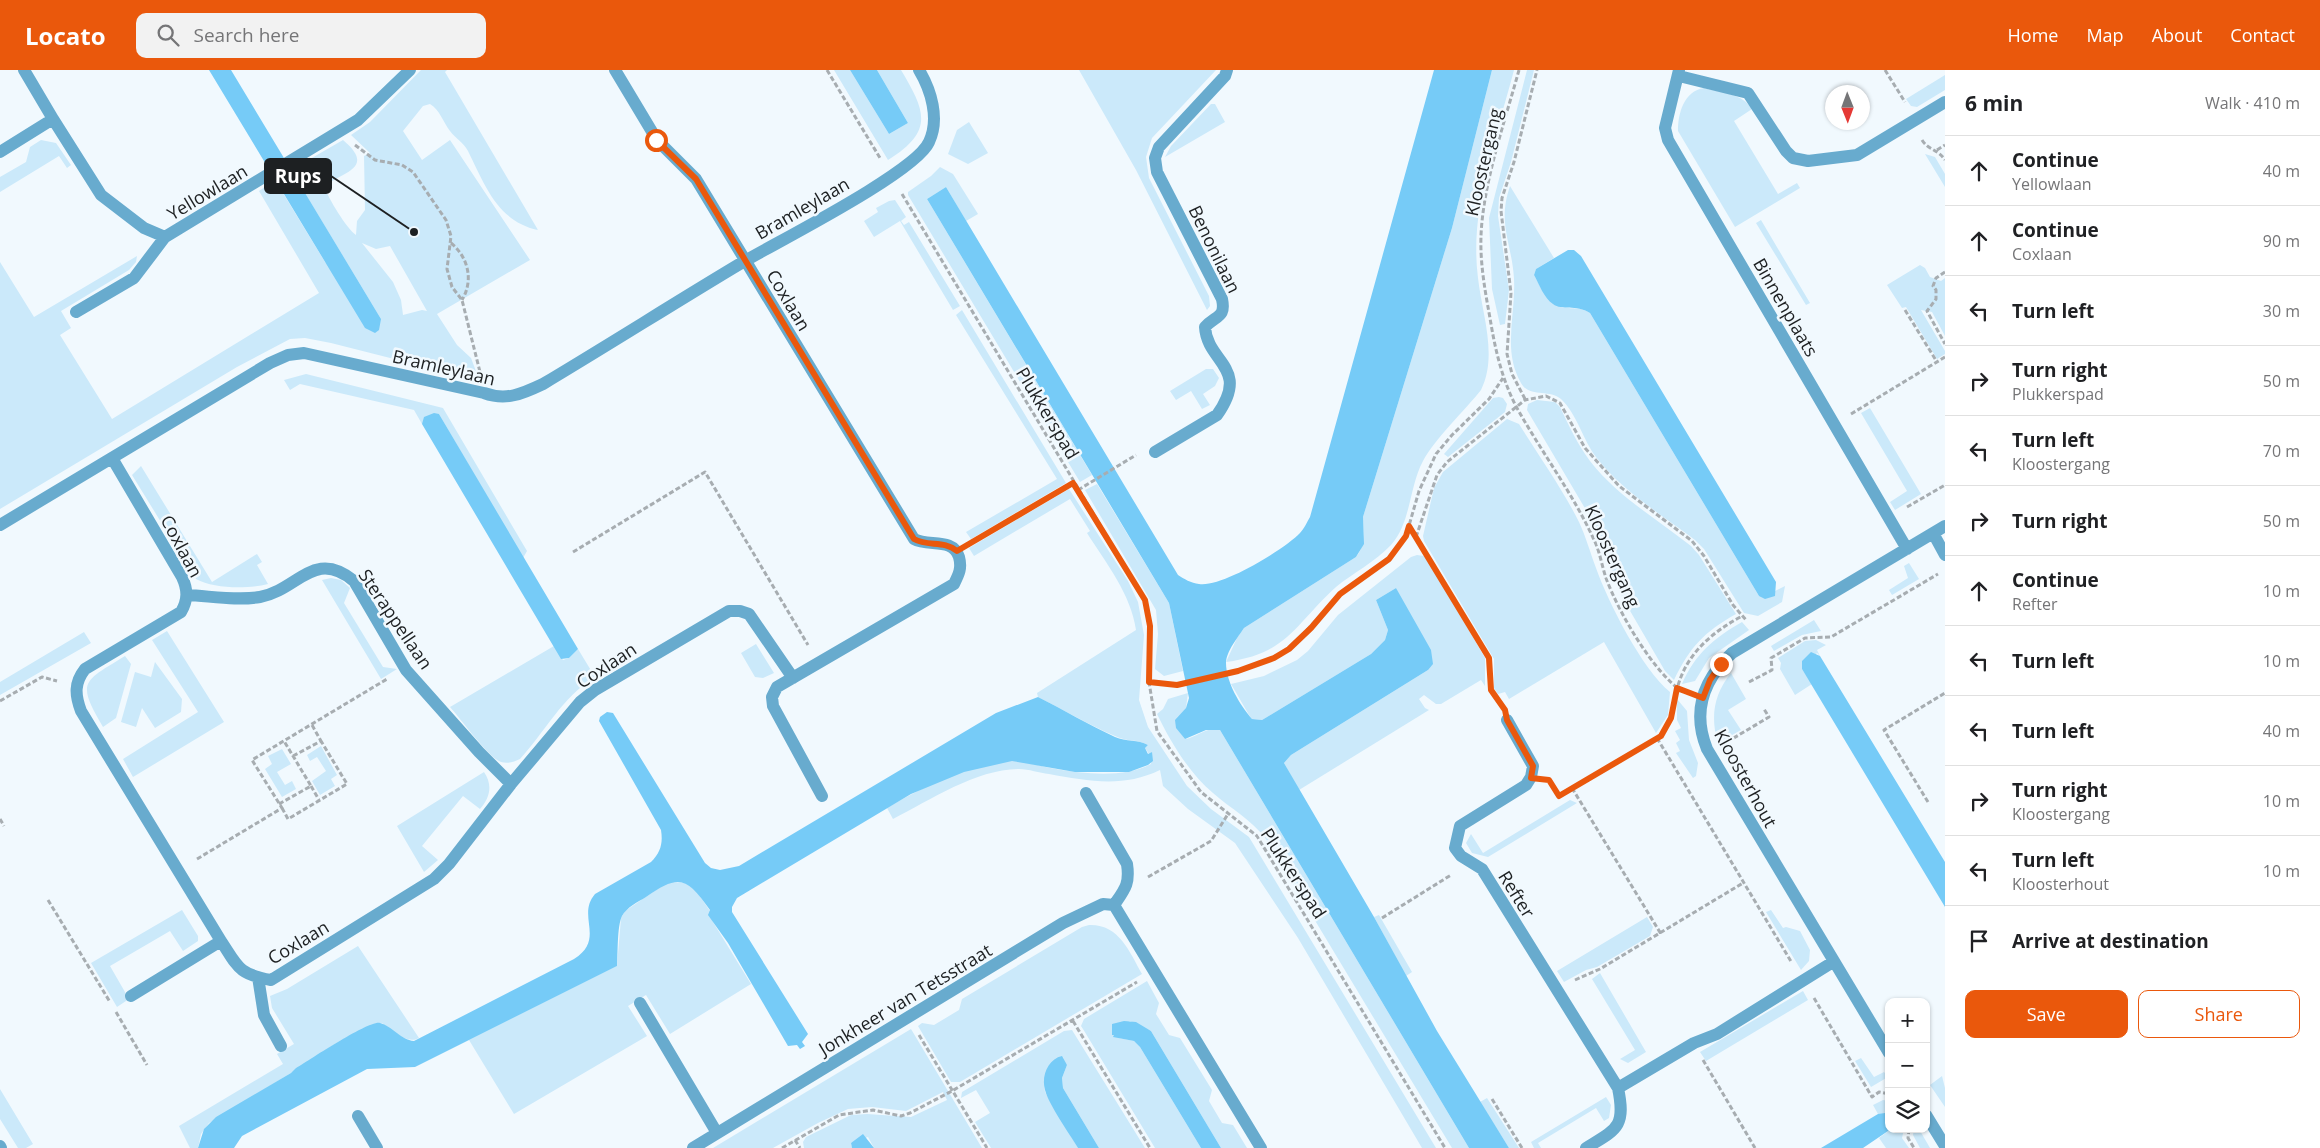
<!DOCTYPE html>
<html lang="en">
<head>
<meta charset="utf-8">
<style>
  :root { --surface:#fff; --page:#f2f2f2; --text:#202124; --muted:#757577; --line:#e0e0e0; --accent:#ea580c }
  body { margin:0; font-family:"Open Sans",sans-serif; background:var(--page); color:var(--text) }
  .controls { position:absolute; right:15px; bottom:15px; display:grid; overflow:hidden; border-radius:10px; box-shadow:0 1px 4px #0004 }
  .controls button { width:45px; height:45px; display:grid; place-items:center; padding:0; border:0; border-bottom:1px solid var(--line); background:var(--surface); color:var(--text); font:25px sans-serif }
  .compass { position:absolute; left:1825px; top:15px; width:45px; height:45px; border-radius:50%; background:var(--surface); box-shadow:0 1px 4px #0004; rotate:179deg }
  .stop { position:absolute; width:15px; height:15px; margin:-11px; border:4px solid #ea580c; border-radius:50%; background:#fff }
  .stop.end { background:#ea580c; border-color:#fff; box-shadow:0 1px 5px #0008 }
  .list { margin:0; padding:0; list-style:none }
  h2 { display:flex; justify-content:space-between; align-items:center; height:65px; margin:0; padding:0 20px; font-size:21px }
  h2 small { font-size:16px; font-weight:400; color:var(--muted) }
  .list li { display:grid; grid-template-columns:32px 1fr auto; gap:15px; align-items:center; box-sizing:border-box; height:70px; padding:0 20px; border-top:1px solid var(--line) }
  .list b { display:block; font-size:19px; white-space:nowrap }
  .list p { margin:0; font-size:16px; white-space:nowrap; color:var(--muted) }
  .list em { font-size:16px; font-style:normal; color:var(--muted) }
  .actions { display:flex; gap:10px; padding:15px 20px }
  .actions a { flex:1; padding:11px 0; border:1px solid var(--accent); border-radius:10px; text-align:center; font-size:18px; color:var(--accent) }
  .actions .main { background:var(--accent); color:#fff }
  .icon { flex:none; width:28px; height:28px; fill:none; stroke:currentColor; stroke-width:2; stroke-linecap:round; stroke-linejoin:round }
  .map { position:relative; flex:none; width:1945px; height:1078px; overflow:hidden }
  header { display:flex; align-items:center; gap:30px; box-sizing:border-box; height:70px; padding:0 25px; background:var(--accent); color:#fff }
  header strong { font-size:24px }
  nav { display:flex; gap:28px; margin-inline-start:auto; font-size:18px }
  .search { width:350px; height:45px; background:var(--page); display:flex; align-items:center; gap:12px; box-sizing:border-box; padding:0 18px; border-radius:10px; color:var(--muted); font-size:19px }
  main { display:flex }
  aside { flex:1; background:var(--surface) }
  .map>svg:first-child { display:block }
</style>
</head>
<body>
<header>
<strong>Locato</strong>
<div class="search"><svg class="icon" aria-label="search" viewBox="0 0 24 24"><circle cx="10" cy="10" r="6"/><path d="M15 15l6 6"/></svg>Search here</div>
<nav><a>Home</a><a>Map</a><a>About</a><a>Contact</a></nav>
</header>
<main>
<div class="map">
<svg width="1945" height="1078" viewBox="0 0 1945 1078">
  <rect width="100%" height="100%" fill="#f1f9fe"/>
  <path fill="#cbe9fa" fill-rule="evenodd" d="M421 0H447L445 2 538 160C497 151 485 115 468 81 463 72 455 68 450 61 443 52 440 40 430 34L423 36 403 61 422 90 450 70 530 190 437 244 457 275 471 288 477 304 473 309 331 273 305 268 290 269 237 297 0 439V192L34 247 137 186 136 192 129 200 61 241 71 258 60 265 112 349 319 223 259 121 275 110 325 192 381 249 291 100 343 70C380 101 334 103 325 118 328 128 347 159 356 165L357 151 365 140 364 86 370 83 351 65 370 52ZM362 173 376 179 390 176 427 241 422 240 403 245 401 230 393 212Z
    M834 0H850L889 64 908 53 877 0H901C926 42 934 61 888 90Z
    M1079 0H1216L1152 68 1146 87 1149 108 1209 226 1210 236 1207 240 1136 100Z
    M1492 0H1514C1497 65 1469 140 1478 208 1482 244 1498 286 1481 320 1466 339 1434 370 1423 391 1409 417 1411 453 1391 475 1375 492 1353 503 1336 517 1295 554 1288 584 1226 592L1237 568 1244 558 1356 487C1366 475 1363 463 1363 447L1452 158Z
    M1527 0H1534L1511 92 1499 128 1498 146 1509 220 1505 254 1500 255 1492 219 1489 148Z
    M1945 5V20L1917 37 1911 36 1906 29Z
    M1704 18C1722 23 1742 23 1752 39L1734 51 1778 124 1797 113 1800 118 1735 157 1678 61C1678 43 1684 21 1704 18Z
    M1211 34H1215L1225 52 1165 87 1171 76Z
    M969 52 988 83 968 94 948 84 957 60Z
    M41 70 56 73 71 95 67 98 59 86 0 122V107L26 92 30 77Z
    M1925 84 1935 87 1945 104V117Z
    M940 97 953 104 978 144 966 151 946 117 927 129 1092 405 1080 412 908 125V122L931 106Z
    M1510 116 1554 188 1536 199 1534 205C1541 217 1547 234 1563 237 1575 240 1578 236 1590 243L1759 526H1775V521L1785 516 1782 532 1758 546 1744 543 1704 479 1695 470C1662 445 1622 421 1596 387 1583 370 1577 344 1561 329 1549 319 1529 328 1521 313 1502 280 1516 245 1514 209 1512 173 1497 154 1510 116Z
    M895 130 906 147 901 151 904 155 909 152 960 236 953 240 900 151 874 167 864 151 878 142 876 138 889 131Z
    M1761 150 1810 233 1806 235 1756 153Z
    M1920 195 1925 198 1930 207 1941 211 1945 208V266L1932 242 1921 240 1945 281V284L1937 289 1906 237 1902 238 1887 215Z
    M962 240 1066 413 971 469 966 462 1057 409 956 245Z
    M1206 299H1213L1219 308 1215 316 1203 324 1210 335 1202 339 1191 321 1176 330 1170 321Z
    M306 304 443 338 527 481 523 488 439 344 422 354 414 340 300 314 290 320 284 310Z
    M1499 327 1503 328 1507 334 1505 342 1448 387 1444 384 1493 328Z
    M1537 330 1555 332 1560 337C1569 356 1578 375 1590 391 1617 426 1657 449 1691 476L1699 485 1736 544C1704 562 1690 577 1674 610L1665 601 1622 527 1596 457 1527 340 1528 334Z
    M1870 338 1921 424 1895 440 1890 432 1907 421 1861 343Z
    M1507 349 1519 354C1539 386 1562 418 1579 452 1586 467 1590 482 1596 498 1608 532 1642 599 1670 622L1668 645 1656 663 1604 572 1509 629 1505 622 1498 624 1494 618V589L1424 471 1423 466 1434 418 1443 402Z
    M141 396 212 512 257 484 262 492 257 495 268 514C248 519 214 519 196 509L132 405Z
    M1097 414 1169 533 1183 601 1164 606 1155 599 1158 564 1156 540 1085 420Z
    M1069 419 1128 511 1138 532 1144 565 1139 630 1148 657 1187 716 1211 739 1249 767 1436 1078H1422L1298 868 1235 773 1188 739 1163 716 1160 700C1123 718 1088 711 1049 704 1039 703 1029 699 1019 699 977 699 930 730 893 749L887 738C920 719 971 692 1011 691 1027 691 1041 697 1056 699 1085 704 1125 708 1151 694L1152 682 1149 684 1145 678 1148 675C1138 669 1126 672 1115 666 1089 655 1064 640 1038 627L1037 623 1136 560C1131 524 1106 493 1087 463L1090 461 1070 429 974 486 969 478Z
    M1417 485 1424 486 1428 490 1485 588V616L1481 610 1441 634H1436L1424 625 1419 629 1425 638 1429 640 1299 720 1284 693 1291 685 1428 600 1396 518 1376 530 1388 560 1385 570 1371 584 1262 650 1252 649 1249 645 1231 614 1264 606 1297 590 1308 581 1338 545 1411 487Z
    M1909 493 1919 509 1892 525 1889 520 1908 508 1904 496Z
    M331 508 341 510 350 518 344 533 383 597 397 599 381 609 322 510Z
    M1814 550 1821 561 1802 565 1774 581 1771 576Z
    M1742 552 1749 560 1709 588 1695 611 1682 614C1695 584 1714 568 1742 552Z
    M167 561 224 652 133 707 123 689 198 642 152 570Z
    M84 562 91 573 0 625V612Z
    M1816 570 1826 575 1817 580 1820 586 1817 583 1802 599 1812 614 1795 625 1780 599 1781 593 1778 588 1805 571Z
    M756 574 774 603 763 608 755 607 741 583Z
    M554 576 563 590 569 588 578 579 595 607C563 626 544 663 520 689 514 692 508 694 501 692 489 688 460 648 450 637Z
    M125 586 131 594 116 648 103 657C76 611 83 612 125 586Z
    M155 592 182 629 181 642 155 658 142 638 136 657 121 652 135 602 151 607Z
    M1731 603 1746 629 1728 640 1741 660 1718 673C1710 647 1714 624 1731 603Z
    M1188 623 1186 638 1177 658 1185 669C1198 667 1206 656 1220 660L1469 1078H1452L1266 769C1251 749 1231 739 1213 723 1189 703 1170 671 1157 644L1163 639 1168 629Z
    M1677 629 1687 641 1689 670 1698 693 1696 706 1693 708 1676 683 1680 681 1676 673 1680 670 1675 661 1681 658 1677 650Z
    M321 676 337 705 331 709 335 716 320 725 312 711 326 701 317 687 310 691 307 685Z
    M282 679 291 694 277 702 285 715 292 711 296 719 282 727 265 699 272 694 268 686Z
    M484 702C493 715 490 728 480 739L463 726 422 776 438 790 424 802 397 756Z
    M1570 730 1577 733 1488 787 1472 783 1466 773 1471 764 1483 783Z
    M673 812 686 813 697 822 710 841 713 852 751 914 670 964 646 925 628 936 647 966 514 1044 469 970 617 896 621 848 625 841 665 814Z
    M182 840 198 866V871L183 881 170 861 110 896 129 929 117 937 91 893Z
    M1771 840 1783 858 1786 857 1800 861 1810 880 1809 891 1801 900 1766 842Z
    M1379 845 1412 902 1406 906 1374 847Z
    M1647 847 1653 857 1650 866 1597 897 1586 900 1564 912 1557 901Z
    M1089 855C1119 854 1129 881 1142 904L960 1012H951L918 956 922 953 934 955 959 940 962 929 1082 857Z
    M358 876 419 968C407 975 392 960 382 953L341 970 291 1003 209 1053 201 1064 198 1078H190L179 1056 283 994 277 984 294 974 272 938 270 926 287 919Z
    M1600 903 1646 982 1628 993 1620 989 1635 980 1592 909Z
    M1147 911 1159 933 1156 944 1169 965 1180 968 1212 1020 1209 1031 1222 1053 1233 1055 1247 1078H1221L1151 961 1130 951 1113 961 1119 968 1134 971 1140 977 1201 1078H1155L1083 959 1081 956 1084 949Z
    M1803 921 1808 930 1706 991 1700 982Z
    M911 959 982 1078H874L868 1067 851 1073 852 1078H804L803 1072 806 1067 851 1045 867 1044 911 1047 947 1030 943 1022 906 1041 872 1037 848 1039 818 1053 773 1078H713Z
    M1072 960 1145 1078H1099L1063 1018 1062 1008 1067 995 1062 991 1064 987 1044 1015 1045 1022 1078 1078H991L975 1052 990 1043 976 1020 961 1028 962 1022 1064 961Z
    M1861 988 1874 1007 1884 1002 1888 1007 1871 1017 1855 991Z
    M1942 1006 1945 1018V1037L1930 1015Z
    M0 1019 33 1074 26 1078H18L0 1049Z
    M1606 1027 1611 1035 1609 1048 1604 1051 1596 1038 1538 1073 1541 1078H1534L1531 1072Z
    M1487 1028 1519 1078H1509L1480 1032Z
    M1883 1030 1889 1031V1044H1878L1873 1035Z
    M1891 1059H1904L1902 1068 1909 1078H1886L1879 1068Z
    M1914 1059H1919L1930 1078H1920L1913 1065Z"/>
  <path fill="#76cbf7" d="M209 0H231L381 249 379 260 375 263 365 258Z
    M850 0H877L908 53 889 64Z
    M1434 0H1492L1452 158 1363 447 1364 474 1356 487 1244 558C1238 567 1226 582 1226 593 1226 612 1240 635 1252 649L1262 650 1371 584 1385 570 1388 560 1376 530 1396 518 1431 580 1433 594 1428 600 1291 685 1284 693 1374 847 1437 961 1509 1078H1469L1220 660H1206L1185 669 1176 658 1175 650 1186 638 1189 628 1169 533 927 129 946 117 1178 505C1184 509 1191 513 1199 514 1221 518 1285 479 1300 463 1304 459 1307 452 1310 447Z
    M1568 180H1574L1581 186 1776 512 1775 526 1765 529 1759 526 1590 243C1576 234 1562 241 1553 234 1544 228 1539 214 1534 205L1536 199Z
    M434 343 439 344 578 579 569 588 561 589 422 354 424 347Z
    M1811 582 1820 586 1945 792V837L1802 599V591Z
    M1038 627C1064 640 1089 655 1115 667 1126 672 1138 669 1148 675L1145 678 1148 684 1152 682 1153 691 1148 695 1129 702H1075L1012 691 964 702 911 724 737 828 732 837V842L808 964 802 972 805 976 800 979 797 975 788 976 728 873 708 845 710 840C687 808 680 803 646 827 638 832 627 837 622 846 617 856 618 883 617 896L415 997 367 999 242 1066 234 1078H198L204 1059 216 1047 291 1003 295 999C308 991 369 950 380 953 392 956 401 970 414 971L574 889C606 869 576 846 595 824L651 792C661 782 663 773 661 760L599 651 600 647 607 642 613 643 705 793 711 798 720 800 739 796 996 643Z
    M1124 951 1136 952 1151 961 1221 1078H1201L1140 977 1134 971 1113 967 1114 965H1112V954Z
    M1062 986 1067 995 1062 1008 1063 1018 1099 1078H1078C1069 1063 1049 1035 1045 1020 1041 1006 1048 989 1062 986Z
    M1885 1043 1889 1044V1059H1891L1863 1078H1821L1878 1044Z
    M863 1064 874 1078H852L851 1073Z"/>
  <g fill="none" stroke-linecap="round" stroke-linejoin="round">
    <path stroke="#a7adb1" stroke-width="3" stroke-dasharray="5 2.5" stroke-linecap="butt" d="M827 0 880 88
      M1519 0C1505 51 1483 113 1481 166 1480 193 1485 221 1490 248 1495 279 1502 310 1517 338 1542 383 1574 425 1595 472 1600 483 1602 496 1606 508 1619 543 1653 602 1683 622
      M1885 0 1905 32
      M1922 70C1928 80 1938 79 1945 90
      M355 75 375 90 402 95 413 102 446 150 451 166 447 199 452 217 462 230 480 302
      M1937 80 1945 75
      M902 124 1145 530 1150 556 1149 612 1157 661 1201 722 1257 766 1445 1078
      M451 173C468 187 474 210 462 230
      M1945 202 1936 208 1933 216 1936 220V229L1927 241 1945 274
      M1905 240 1937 292
      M1525 329 1512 304 1507 284 1511 223 1501 141 1502 128 1514 92 1537 0
      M1851 344 1945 287
      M1078 420 1136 385
      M1907 437 1945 415
      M1410 456 1489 588 1491 621 1499 633
      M1416 467 1437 405 1447 392 1525 330 1546 326 1560 333 1585 378 1619 416 1692 471 1704 486 1733 535 1746 550
      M975 471 1073 413
      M573 482 705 402 808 575
      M1149 612 1177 615 1238 601 1260 594 1289 579 1341 524 1389 489 1406 466 1419 421 1436 384 1452 365 1489 329 1503 308
      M1749 612 1772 600 1771 588 1805 568 1831 567 1938 504
      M0 631 42 607 57 611
      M1657 668 1792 893
      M1727 672 1769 647 1764 639
      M293 686 321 671 312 655
      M1551 713 1559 726 1661 666C1672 652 1672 636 1677 619 1686 584 1711 563 1742 546
      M311 716 319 730
      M1572 718 1661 864
      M1928 732 1884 660 1945 623
      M279 734 311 716 284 671
      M282 738 288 749 347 714 321 671
      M0 749 4 756
      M197 789 282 738 252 690 387 609
      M1148 807 1211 771 1228 744
      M48 830 110 932
      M1382 848 1451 805
      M1575 910 1600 899 1743 813
      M1814 928 1872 1027 1879 1022 1889 1024
      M116 942 147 995
      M1073 951 1150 1078
      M919 965 987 1078
      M1703 990 1755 1078
      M1492 1029 1522 1078
      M1909 1059 1908 1068 1914 1078
      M795 1070 800 1078
      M782 1078 839 1045 873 1040 901 1046 910 1043 952 1021 1137 912"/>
    <path stroke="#68abce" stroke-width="12" d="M615 0 657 70 696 109 914 469C928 477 953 467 959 487 962 498 959 504 954 514L777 617 772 627 773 636 822 726
      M1679 0 1665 58 1668 70 1907 479
      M1679 6 1748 23 1786 81 1793 88 1808 91 1857 85 1945 32
      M53 49 101 125 144 158 165 167
      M0 82 53 49 24 0
      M76 242 134 208 165 167 358 50 410 0
      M1155 382 1217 345C1251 297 1207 293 1205 257 1216 245 1226 248 1222 229L1157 102 1155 88 1159 77 1225 6 1227 0
      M112 388 182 507C188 520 188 530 181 542L85 599C74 613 75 625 81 641L221 871C238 897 238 904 271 910L434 809 449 794 511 714 580 632 595 620 729 541H740L749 544 793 608
      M0 455 270 293 288 285 304 283 484 323C506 331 522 324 543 314 610 274 676 232 743 192 779 171 916 102 929 72 940 49 931 20 919 0
      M1933 463 1945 485
      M187 525C210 526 237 531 260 527 298 520 314 478 354 511L406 600 479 682 511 714
      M1507 650 1533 696 1531 707 1526 715 1460 756 1455 778 1461 786 1482 799 1618 1018C1626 1057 1617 1059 1586 1078
      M1086 723 1127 794C1130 814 1125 819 1114 835
      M258 907 264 945 281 976
      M131 926 221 871
      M640 933 717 1063
      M1889 983 1707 679C1692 642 1703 610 1732 583L1945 456
      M1618 1018 1694 973 1717 964 1833 892
      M1926 1045 1945 1076
      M358 1046 377 1078
      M0 1076 1 1078
      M693 1078 1063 853 1103 834 1114 835 1261 1078"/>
  </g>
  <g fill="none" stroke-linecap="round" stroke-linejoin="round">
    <path stroke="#ea580c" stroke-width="6" d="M656 70 696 109 914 469C928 477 944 470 957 481L1073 413 1145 530 1150 556 1149 612 1177 615 1238 601 1274 588 1289 579 1311 558 1340 524 1389 489 1406 466 1409 456 1489 588 1491 620 1505 640 1507 650 1533 696 1531 708 1549 710 1559 726 1661 666 1671 648 1677 618 1703 628 1710 610 1721 594"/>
  </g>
  <g text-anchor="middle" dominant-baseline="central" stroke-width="5" stroke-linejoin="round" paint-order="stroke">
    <g font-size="18" fill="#1d2022" stroke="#f1f9fe">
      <text transform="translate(1483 92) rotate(-77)">Kloostergang</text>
      <text transform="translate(207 122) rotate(-31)">Yellowlaan</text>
      <text transform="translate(802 138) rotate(-30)">Bramleylaan</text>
      <text transform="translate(1215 179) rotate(64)">Benonilaan</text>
      <text transform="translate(789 230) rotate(59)">Coxlaan</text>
      <text transform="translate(1786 237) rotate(60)">Binnenplaats</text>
      <text transform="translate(444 297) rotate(13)">Bramleylaan</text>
      <text transform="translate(1048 343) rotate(59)">Plukkerspad</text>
      <text transform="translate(182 476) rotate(62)">Coxlaan</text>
      <text transform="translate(1613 486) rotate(66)">Kloostergang</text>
      <text transform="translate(396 549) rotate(56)">Sterappellaan</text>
      <text transform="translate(606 595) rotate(-33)">Coxlaan</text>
      <text transform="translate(1746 708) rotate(61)">Kloosterhout</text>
      <text transform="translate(1294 803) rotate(57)">Plukkerspad</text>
      <text transform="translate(1517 824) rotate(58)">Refter</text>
      <text transform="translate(298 872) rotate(-31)">Coxlaan</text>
      <text transform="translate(905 929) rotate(-31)">Jonkheer van Tetsstraat</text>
    </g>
  </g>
  <path fill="none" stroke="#1d2022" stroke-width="2" d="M414 162L331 106"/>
  <circle fill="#1d2022" stroke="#f1f9fe" stroke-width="2" cx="414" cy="162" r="5"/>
  <rect fill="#1d2022" stroke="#1d2022" stroke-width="2" x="265" y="89" width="66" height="34" rx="5"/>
  <g font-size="19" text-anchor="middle" font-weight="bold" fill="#fff">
    <text x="298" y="113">Rups</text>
  </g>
</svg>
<div class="controls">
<button>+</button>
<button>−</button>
<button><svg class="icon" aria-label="layers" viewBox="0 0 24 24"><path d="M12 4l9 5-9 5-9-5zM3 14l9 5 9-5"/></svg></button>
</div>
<svg class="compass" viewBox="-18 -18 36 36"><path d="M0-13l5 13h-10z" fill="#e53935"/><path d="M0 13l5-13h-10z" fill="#757577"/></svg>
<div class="stop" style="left:656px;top:70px"></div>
<div class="stop end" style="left:1721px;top:594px"></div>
</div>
<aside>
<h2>6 min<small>Walk · 410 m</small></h2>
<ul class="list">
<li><svg class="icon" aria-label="ahead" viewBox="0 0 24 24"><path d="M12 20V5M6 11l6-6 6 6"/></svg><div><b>Continue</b><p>Yellowlaan</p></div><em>40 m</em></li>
<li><svg class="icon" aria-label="ahead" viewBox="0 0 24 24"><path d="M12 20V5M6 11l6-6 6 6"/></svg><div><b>Continue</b><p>Coxlaan</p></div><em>90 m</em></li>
<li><svg class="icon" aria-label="left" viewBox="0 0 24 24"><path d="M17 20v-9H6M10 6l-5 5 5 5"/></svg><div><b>Turn left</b></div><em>30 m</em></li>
<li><svg class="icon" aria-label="right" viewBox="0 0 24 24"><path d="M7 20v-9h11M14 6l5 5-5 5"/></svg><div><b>Turn right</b><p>Plukkerspad</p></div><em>50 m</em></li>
<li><svg class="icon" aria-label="left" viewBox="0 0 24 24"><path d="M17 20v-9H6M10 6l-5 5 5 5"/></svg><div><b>Turn left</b><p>Kloostergang</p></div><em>70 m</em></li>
<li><svg class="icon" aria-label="right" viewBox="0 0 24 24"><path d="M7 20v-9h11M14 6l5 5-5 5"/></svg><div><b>Turn right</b></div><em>50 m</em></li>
<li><svg class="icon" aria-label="ahead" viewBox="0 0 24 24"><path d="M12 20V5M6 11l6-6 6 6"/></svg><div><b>Continue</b><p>Refter</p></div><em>10 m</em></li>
<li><svg class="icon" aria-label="left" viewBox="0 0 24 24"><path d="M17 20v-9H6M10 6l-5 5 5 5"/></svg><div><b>Turn left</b></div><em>10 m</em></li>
<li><svg class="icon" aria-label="left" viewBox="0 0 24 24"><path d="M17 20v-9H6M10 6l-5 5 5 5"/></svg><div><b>Turn left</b></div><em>40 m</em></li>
<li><svg class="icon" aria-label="right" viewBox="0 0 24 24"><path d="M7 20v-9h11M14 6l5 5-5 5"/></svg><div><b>Turn right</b><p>Kloostergang</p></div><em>10 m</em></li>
<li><svg class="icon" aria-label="left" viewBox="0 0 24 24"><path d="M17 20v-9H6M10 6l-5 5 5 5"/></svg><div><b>Turn left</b><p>Kloosterhout</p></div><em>10 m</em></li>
<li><svg class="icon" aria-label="arrive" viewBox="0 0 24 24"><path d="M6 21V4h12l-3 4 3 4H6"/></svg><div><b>Arrive at destination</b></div></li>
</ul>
<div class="actions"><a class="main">Save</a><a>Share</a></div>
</aside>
</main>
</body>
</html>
